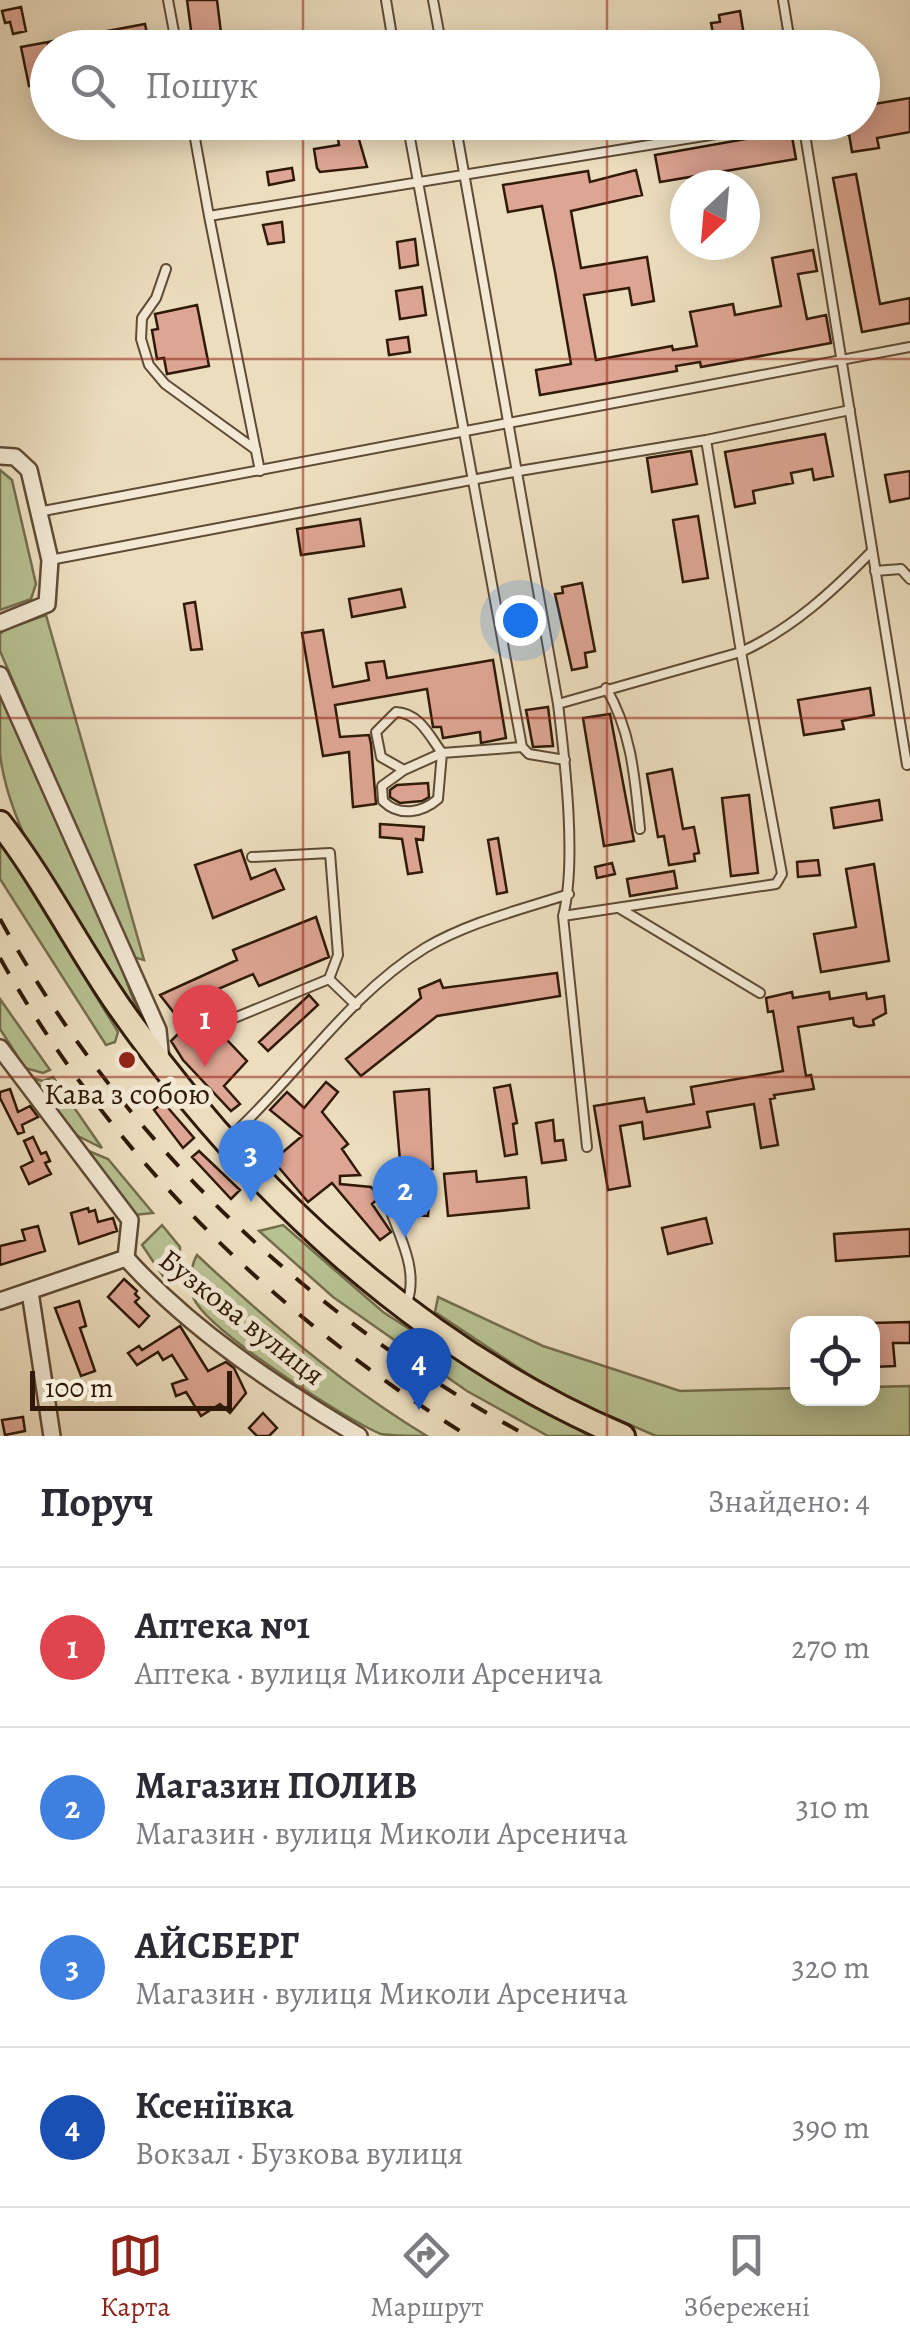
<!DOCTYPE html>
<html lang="uk">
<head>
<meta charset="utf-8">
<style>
  :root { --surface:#fff; --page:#f7f7f7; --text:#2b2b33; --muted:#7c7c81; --line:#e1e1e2; --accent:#8f2418 }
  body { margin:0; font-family:Alegreya,serif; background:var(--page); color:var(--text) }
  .controls { position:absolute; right:30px; bottom:30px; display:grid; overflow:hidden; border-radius:20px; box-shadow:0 5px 25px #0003 }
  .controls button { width:90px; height:90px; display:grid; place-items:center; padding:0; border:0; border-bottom:2px solid var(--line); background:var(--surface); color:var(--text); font:50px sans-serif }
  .compass { position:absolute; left:670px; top:170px; width:90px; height:90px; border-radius:50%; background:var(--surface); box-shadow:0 5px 25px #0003; rotate:206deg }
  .scale { position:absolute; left:30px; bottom:25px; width:202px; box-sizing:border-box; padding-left:10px; border:5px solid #301a07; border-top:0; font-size:28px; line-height:35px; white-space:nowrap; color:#301a07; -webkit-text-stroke:8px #f3e9d5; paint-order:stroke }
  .you { position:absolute; left:520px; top:620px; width:35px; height:35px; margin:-25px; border:8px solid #fff; border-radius:50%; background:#1a73e8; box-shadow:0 0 0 15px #1a73e833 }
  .badge { display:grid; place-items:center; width:65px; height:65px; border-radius:50%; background:var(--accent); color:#fff; font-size:32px; font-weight:700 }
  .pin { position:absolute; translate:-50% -82px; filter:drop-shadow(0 2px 5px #0008) }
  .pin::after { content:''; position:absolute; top:52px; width:35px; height:30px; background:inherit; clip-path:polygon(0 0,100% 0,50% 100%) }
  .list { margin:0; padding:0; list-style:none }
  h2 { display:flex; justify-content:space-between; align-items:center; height:130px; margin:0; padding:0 40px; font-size:42px }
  h2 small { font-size:32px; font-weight:400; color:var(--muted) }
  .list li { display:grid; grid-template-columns:65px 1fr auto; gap:30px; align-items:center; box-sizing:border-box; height:160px; padding:0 40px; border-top:2px solid var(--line) }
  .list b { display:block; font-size:38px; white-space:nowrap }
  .list p { margin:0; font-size:32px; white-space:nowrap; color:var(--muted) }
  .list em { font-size:32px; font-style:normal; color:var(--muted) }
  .icon { flex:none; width:55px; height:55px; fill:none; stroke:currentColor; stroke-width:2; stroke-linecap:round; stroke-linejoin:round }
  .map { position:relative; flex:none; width:910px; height:1436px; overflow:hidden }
  .search { position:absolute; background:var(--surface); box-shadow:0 5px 25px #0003; left:30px; right:30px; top:30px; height:110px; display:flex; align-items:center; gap:25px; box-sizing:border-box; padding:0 35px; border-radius:55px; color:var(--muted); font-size:38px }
  .sheet { height:770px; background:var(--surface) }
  nav { display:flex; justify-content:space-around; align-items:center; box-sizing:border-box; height:140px; border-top:2px solid var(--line); background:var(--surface); font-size:28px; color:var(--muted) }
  nav a { display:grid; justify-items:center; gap:5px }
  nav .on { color:var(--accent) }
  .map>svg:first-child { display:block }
</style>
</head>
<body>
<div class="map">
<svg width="910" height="1436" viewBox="0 0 910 1436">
  <rect width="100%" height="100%" fill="#ecddbe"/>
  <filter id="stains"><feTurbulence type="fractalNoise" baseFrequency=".002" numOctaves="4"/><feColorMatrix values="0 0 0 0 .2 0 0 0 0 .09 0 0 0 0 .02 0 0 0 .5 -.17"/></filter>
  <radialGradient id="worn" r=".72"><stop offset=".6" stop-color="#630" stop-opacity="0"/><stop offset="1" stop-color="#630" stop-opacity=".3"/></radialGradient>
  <path fill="#b7c192" stroke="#746e4c" stroke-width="2.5" d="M0 470 12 480 36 584 31 599 0 610Z
    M46 615 144 960 133 957 0 651V634L4 630Z
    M0 692 122 969 145 1031C94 952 11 848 0 754 0 734 0 712 0 692Z
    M0 840 118 1032 115 1042 106 1045 0 879Z
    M0 999 50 1070 43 1073 25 1068 0 1029Z
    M28 1077 43 1081 53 1077 102 1148 74 1134Z
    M79 1147 108 1159 153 1213 134 1215Z
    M162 1225 180 1247 179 1273 165 1279 142 1245Z
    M283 1225 383 1312 490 1381 590 1436H548L467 1391 333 1297 259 1231Z
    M197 1255C268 1322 343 1385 427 1436 413 1436 394 1436 381 1434 346 1420 209 1331 194 1299 188 1287 191 1265 197 1255Z
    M438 1297 543 1346 680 1391 797 1388 798 1398H872L873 1387 910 1386V1436H656L575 1401 528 1374 435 1312Z"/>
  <path fill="#dda593" stroke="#301a07" stroke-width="2.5" d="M187 0H217L222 41 193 45Z
    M21 7 26 31 13 34 10 22 5 23 2 11Z
    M740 11 746 48H716L711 23 720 22 719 15Z
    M145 24 150 48H49L48 42Z
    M48 42V82L29 86 21 47Z
    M910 98V132L877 138 879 148 852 152 849 134 829 138 827 122H862V106Z
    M791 131 796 159 660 182 655 155Z
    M358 136 367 167 320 172 317 168 314 149 339 145 338 139Z
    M292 168 294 180 269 185 267 172Z
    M636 170 642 195 571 211 581 268 647 257 654 301 632 305 629 288 584 295 596 360 672 346 673 350 697 346 690 312 733 304 735 315 781 306 772 258 813 250 817 271 798 274 807 319 826 315 831 343 701 367 700 362 676 366 677 371 540 395 536 370 571 364 555 272 542 206 508 212 503 185 588 171 590 182Z
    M856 174 880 304 910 298V323L862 332 833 178Z
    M282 222 284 242 268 244 263 225Z
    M415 239 418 265 400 268 397 242Z
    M422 287 426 315 400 319 396 291Z
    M197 305 209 366 167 374 164 358 157 359 152 330 158 329 155 314Z
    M408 337 410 352 389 355 387 340Z
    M825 434 833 476 814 480 812 469 791 473 793 483 753 491 755 503 735 507 725 452Z
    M691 451 697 484 652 492 647 458Z
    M910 471V498L890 502 885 475Z
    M698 516 708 578 683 582 673 520Z
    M360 519 364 546 301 555 297 529Z
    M582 583 595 651 585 653 587 667 572 670 555 594 563 593 562 587Z
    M401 589 405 607 352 617 349 599Z
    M195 602 202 649 191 650 184 604Z
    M323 630 333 687 369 680 366 663 384 661 387 678 493 660 506 738 481 743 480 732 443 738 441 727H433L427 689 335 705 340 737 369 735 371 744 376 804 353 807 349 752 323 756 302 633Z
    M870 688 874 715 842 721 844 729 804 735 798 700Z
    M548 707 553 746 533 747 526 710Z
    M610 714 634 841 604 846 583 718Z
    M672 769 683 829 694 827 699 853 694 854 695 861 669 865 664 836 658 837 647 774Z
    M428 783 429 797 422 801 400 803 390 797V790L397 785Z
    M749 795 758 873 731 876 722 798Z
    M879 800 882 820 834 828 831 808Z
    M380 824 424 827 423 840 416 839 422 872 408 874 402 839 380 837Z
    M498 838 507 892 497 894 488 840Z
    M241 850 251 879 275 869 284 889 213 918 195 865Z
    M818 860 820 875 798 877 797 862Z
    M612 863 615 874 597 878 595 867Z
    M874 864 889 961 821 972 814 934 856 927 846 869Z
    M674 871 677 888 630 896 627 879Z
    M316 917 329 957 259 986 253 974 190 1001 247 1061 224 1086 240 1104 231 1111 183 1060 171 1041 185 1027 160 995 237 960 233 950Z
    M557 973 560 996 437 1016 361 1076 346 1059 421 998 419 989 440 980 443 988Z
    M792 992 793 998 829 992 830 999 866 993 867 999 884 996 886 1013 873 1020 874 1025 859 1027 854 1025 853 1018 798 1027 806 1076 811 1075 814 1089 774 1095 775 1098 770 1099 778 1145 761 1148 754 1104 707 1112 710 1127 644 1139 642 1122 620 1126 630 1186 608 1190 594 1106 644 1098 647 1112 694 1104 691 1087 783 1071 773 1011 768 1012 766 998Z
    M309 995 318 1005 268 1051 259 1042Z
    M326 1082 338 1092 322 1112 348 1144 342 1149 360 1175 340 1176V1184L371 1187 380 1197 372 1204 391 1232 380 1240 332 1183 308 1202 270 1157 267 1160 254 1145 267 1134 283 1152 302 1136 270 1110 287 1092 304 1108Z
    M510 1085 517 1123 513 1124 517 1154 505 1156 494 1088Z
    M10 1089 18 1112 30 1106 38 1117 22 1125 24 1132 18 1134 0 1098V1092Z
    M429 1089 433 1169 401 1172 394 1092Z
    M163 1102 194 1138 183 1148 154 1110Z
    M553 1120 555 1141 563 1140 566 1160 542 1163 536 1123Z
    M33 1137 41 1154 46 1152 50 1161 45 1163 51 1174 29 1184 21 1167 33 1161 24 1141Z
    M199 1151 240 1190 231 1199 192 1157Z
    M476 1171 477 1182 526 1177 529 1208 448 1216 444 1174Z
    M416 1192 430 1193 428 1216 413 1215Z
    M88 1208 89 1212 95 1210 98 1222 113 1218 117 1231 79 1244 71 1213Z
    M706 1218 712 1243 668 1254 662 1228Z
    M38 1226 45 1251 0 1265V1246L25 1240 22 1230Z
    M910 1229V1256L836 1261 834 1234Z
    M124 1279 137 1291 135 1294 139 1298 135 1302 149 1316 139 1327 108 1297Z
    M79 1301 86 1326 80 1328 95 1371 81 1376 55 1308Z
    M910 1322V1343H893L895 1366 873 1367 872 1323Z
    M180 1326 208 1371 226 1362 234 1368 246 1393 230 1413 220 1404 201 1416 186 1392 176 1396 172 1384 187 1379 172 1355 163 1360 158 1352 137 1365 128 1353 139 1346 142 1350Z
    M263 1413 277 1428 269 1436H257L249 1428Z
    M23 1417 25 1431 5 1435 2 1420Z"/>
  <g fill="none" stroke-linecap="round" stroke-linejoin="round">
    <defs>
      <path id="service" d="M168 0 177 48
        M386 0 394 48
        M433 0 442 48
        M783 0 791 48
        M192 122 209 216 791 122
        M407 122 522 747 529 754 565 760
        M455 122 558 704C565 761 577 862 563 916L587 1147
        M803 122 907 765
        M209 216 260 471
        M166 269 156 298 142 318 141 339 149 365 165 384 256 450
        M38 512 910 347
        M50 560 519 471 706 440 850 410
        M875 571 901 569 910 579
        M606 688C632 732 635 780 640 829
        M558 704 741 652C792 629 833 591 872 551
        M404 770 382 786 383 801C399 817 422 813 438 799L442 753 404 770 381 757 376 732 396 712C419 713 429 735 442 753L522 747
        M252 857 330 853 338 955 329 979
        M619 908 760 993
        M563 916 776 884 782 874 741 652 706 440
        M227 1021 329 979 356 1005
        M227 1140C294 1080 347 996 425 948 469 922 520 910 569 894
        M391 1212C402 1241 418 1273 407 1303"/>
      <path id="minor" d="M0 456 15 457 29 470 50 560 47 604 0 623
        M0 675 158 1030 161 1061
        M0 1048 130 1220 126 1258
        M126 1258C191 1330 277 1387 359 1436
        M30 1292 52 1436
        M0 1301 126 1258"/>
      <path id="primary" d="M0 823C45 881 78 948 120 1008 247 1188 419 1349 623 1436"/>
    </defs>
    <use href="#service" stroke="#5f4b35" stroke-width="12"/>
    <use href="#minor" stroke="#5f4b35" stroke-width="20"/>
    <use href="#primary" stroke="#301a07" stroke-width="28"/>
    <use href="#service" stroke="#f3e9d5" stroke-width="8"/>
    <use href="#minor" stroke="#f3e9d5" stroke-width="15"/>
    <use href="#primary" stroke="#ecddbe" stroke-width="22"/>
    <path stroke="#301a07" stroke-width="4" stroke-dasharray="18 18" stroke-linecap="butt" d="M0 919C121 1139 307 1317 528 1436
      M0 958C112 1157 275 1316 468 1436"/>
  </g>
  <path fill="none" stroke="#8f2418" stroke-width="2.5" stroke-opacity="0.55" d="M303 0V48M607 0V48M303 122V1436M607 122V1436M0 359H910M0 718H910M0 1077H910"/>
  <circle fill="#8f2418" stroke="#f3e9d5" stroke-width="4" cx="127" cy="1060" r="10"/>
  <g text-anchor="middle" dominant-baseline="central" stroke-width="10" stroke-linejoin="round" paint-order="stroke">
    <g font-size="30" fill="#301a07" stroke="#f3e9d5">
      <text x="127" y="1094">Кава з собою</text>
    </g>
    <g font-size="30" fill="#301a07" stroke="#f3e9d5">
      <text transform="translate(242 1317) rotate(38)">Бузкова вулиця</text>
    </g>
  </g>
  <rect width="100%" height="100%" filter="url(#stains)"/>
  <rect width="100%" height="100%" fill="url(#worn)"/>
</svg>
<div class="controls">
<button><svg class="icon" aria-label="locate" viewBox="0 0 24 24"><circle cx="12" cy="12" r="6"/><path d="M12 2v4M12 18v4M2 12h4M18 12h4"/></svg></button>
</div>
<svg class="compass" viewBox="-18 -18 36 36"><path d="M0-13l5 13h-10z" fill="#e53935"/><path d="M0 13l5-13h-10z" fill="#7c7c81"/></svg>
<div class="scale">100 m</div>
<div class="you"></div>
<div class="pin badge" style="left:205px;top:1067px;background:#e0444e">1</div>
<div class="pin badge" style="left:405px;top:1238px;background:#3f7fe0">2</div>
<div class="pin badge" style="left:251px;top:1202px;background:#3f7fe0">3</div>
<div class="pin badge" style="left:419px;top:1410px;background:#1a4fb4">4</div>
<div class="search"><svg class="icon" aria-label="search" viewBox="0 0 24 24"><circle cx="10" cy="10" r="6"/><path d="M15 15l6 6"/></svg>Пошук</div>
</div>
<section class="sheet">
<h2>Поруч<small>Знайдено: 4</small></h2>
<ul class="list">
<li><span class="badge" style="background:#e0444e">1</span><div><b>Аптека №1</b><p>Аптека · вулиця Миколи Арсенича</p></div><em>270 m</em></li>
<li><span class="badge" style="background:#3f7fe0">2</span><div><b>Магазин ПОЛИВ</b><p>Магазин · вулиця Миколи Арсенича</p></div><em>310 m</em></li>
<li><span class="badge" style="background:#3f7fe0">3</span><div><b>АЙСБЕРГ</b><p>Магазин · вулиця Миколи Арсенича</p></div><em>320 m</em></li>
<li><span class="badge" style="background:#1a4fb4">4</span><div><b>Ксеніївка</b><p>Вокзал · Бузкова вулиця</p></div><em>390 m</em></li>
</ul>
</section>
<nav>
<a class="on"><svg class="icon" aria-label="map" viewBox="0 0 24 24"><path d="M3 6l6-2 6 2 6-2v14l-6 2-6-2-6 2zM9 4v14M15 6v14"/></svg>Карта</a>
<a><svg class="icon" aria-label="directions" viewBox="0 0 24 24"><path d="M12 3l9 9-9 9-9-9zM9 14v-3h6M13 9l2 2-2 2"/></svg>Маршрут</a>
<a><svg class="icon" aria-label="saved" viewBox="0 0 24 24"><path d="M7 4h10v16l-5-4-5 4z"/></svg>Збережені</a>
</nav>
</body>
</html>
